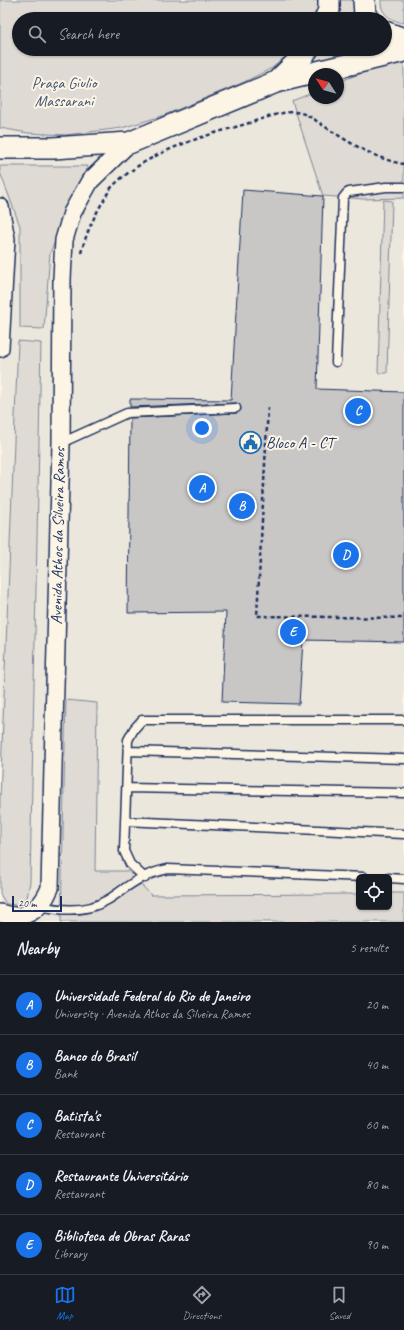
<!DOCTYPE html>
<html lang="en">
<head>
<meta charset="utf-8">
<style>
  :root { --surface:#171b24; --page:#20242c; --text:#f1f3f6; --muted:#9ea1a6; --line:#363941; --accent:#1a73e8 }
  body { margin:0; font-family:Caveat,sans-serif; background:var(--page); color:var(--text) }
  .controls { position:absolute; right:12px; bottom:12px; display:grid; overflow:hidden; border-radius:6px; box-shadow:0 1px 3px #0004 }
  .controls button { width:36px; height:36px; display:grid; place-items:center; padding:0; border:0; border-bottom:1px solid var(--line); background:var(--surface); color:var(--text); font:20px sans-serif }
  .compass { position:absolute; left:308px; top:68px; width:36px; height:36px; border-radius:50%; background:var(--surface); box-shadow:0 1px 3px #0004; rotate:306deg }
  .scale { position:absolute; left:12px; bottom:10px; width:50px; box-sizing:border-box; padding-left:4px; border:2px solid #1b2f5e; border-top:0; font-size:11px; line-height:14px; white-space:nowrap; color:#1b2f5e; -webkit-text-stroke:3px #fcf5e5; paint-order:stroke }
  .you { position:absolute; left:202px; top:428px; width:14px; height:14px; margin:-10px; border:3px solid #fff; border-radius:50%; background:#1a73e8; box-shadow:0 0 0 6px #1a73e833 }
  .badge { display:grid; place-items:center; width:26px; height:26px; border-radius:50%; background:var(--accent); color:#fff; font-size:13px; font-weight:700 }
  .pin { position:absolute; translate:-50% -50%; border:2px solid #fff; box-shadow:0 1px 4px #0006 }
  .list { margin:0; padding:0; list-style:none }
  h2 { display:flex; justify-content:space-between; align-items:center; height:52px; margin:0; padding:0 16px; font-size:17px }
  h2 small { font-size:13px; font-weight:400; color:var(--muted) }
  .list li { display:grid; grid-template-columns:26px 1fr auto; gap:12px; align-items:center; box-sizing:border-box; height:60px; padding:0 16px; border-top:1px solid var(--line) }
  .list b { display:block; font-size:15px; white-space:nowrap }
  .list p { margin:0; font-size:13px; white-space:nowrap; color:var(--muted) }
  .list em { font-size:13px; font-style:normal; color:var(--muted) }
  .icon { flex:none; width:22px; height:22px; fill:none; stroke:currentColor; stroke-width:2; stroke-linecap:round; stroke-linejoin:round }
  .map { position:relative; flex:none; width:404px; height:922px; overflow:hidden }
  .search { position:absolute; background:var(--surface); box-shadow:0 1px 3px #0004; left:12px; right:12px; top:12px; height:44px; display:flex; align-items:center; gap:10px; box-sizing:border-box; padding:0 14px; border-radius:22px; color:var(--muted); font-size:15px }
  .sheet { height:352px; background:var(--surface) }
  nav { display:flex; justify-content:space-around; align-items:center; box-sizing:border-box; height:56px; border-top:1px solid var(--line); background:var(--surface); font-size:11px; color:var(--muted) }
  nav a { display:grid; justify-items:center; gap:2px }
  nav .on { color:var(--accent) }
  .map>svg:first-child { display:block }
</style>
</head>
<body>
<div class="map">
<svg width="404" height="922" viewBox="0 0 404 922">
  <rect width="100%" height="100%" fill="#fcf5e5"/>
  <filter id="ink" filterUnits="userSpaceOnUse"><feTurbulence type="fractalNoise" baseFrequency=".025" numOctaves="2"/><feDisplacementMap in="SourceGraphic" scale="8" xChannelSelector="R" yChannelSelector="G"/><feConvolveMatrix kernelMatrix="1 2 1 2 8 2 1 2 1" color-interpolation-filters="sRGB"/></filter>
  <g filter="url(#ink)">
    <path fill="#ece7dc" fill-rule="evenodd" d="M0 0H404V922H0ZM19 19H385V49H19ZM314 74H338V98H314ZM359 877H389V907H359Z"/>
    <path fill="#dfdbd4" stroke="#7d8599" d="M0 0H322L318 19H19V49H296L272 68 242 83 162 116 122 128 65 135 28 133 0 128Z
      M340 0H354L359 19H337Z
      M381 0H404V23C392 21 380 14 381 0Z
      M404 61V198L363 199 323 196 292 101 314 92V98H338V82L383 65Z
      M0 166H88L50 253 44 329 20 328V226L0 172Z
      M383 200 392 201 387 373H378Z
      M18 341 41 343 30 882 27 898 17 905 6 904 0 894V798Z
      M66 700 97 703 95 871H128L151 895 359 894V907H389V893H404V922H61Z"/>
    <path fill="#c8c7c6" stroke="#1b2f5e" d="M243 190 323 196 317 389 404 392V642L303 640 299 704 222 702 226 612 128 613 130 418 236 413 241 410 240 405 236 403 130 407V399L231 400Z"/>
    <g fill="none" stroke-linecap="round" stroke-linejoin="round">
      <defs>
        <path id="service" d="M336 362 343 198 347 193 349 192 386 187H404
          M61 443 127 413 236 408
          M128 751 404 759
          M127 788 404 793
          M125 821 404 834
          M145 878 130 864 124 851 128 740 134 729 142 720H404
          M389 878 404 879
          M39 906C117 922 109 881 168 869L364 877"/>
        <path id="minor" d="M0 207 6 239 0 348
          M0 913C24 922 41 910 50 888L61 443 62 279 64 240 72 213 90 181 129 143"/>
        <path id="tertiary" d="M364 0 365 15 368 19
          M325 19 329 10V0
          M385 32 404 39
          M277 81 302 57 308 49
          M0 148H53L129 143 276 82 404 51"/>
      </defs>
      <use href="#service" stroke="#1b2f5e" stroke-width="11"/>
      <use href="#minor" stroke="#1b2f5e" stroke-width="20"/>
      <use href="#tertiary" stroke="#1b2f5e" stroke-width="24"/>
      <path stroke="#1b2f5e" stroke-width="2.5" stroke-dasharray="4 3" stroke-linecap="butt" d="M81 253C86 234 94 216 104 200 106 196 109 190 112 187 144 154 196 138 239 126 254 122 281 111 295 112 308 113 317 122 327 128 350 143 377 160 404 164
        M268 407 257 616 404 618"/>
      <use href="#service" stroke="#fcf5e5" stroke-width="8"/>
      <use href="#minor" stroke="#fcf5e5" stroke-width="17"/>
      <use href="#tertiary" stroke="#fcf5e5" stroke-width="21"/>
    </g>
  </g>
  <defs>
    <symbol id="civic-ring" viewBox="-11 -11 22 22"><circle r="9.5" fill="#fcf5e5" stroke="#1f6fb2" stroke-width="1.5"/><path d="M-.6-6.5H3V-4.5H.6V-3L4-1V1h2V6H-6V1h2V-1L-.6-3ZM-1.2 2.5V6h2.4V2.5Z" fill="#1f6fb2"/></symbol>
  </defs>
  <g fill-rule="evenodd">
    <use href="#civic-ring" x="238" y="430" width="25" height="25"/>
  </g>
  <g text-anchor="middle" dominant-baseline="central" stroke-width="4" stroke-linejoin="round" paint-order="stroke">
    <g font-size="16" fill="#425176" stroke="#fcf5e5">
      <text x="64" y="83">Praça Giulio<tspan x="64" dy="18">Massarani</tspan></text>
    </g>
    <g font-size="16" fill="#1b2f5e" stroke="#fcf5e5" text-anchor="start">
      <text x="266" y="443">Bloco A - CT</text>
    </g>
    <g font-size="16" fill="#1b2f5e" stroke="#fcf5e5">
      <text transform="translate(58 536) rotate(-89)">Avenida Athos da Silveira Ramos</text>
    </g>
  </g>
</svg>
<div class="controls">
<button><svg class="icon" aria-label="locate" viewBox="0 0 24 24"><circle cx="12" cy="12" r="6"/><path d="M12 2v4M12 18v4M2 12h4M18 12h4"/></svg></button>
</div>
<svg class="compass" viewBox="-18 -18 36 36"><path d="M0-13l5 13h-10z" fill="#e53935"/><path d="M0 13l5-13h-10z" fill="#9ea1a6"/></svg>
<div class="scale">20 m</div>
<div class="you"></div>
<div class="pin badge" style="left:202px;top:488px">A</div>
<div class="pin badge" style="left:242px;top:506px">B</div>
<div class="pin badge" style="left:358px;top:411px">C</div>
<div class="pin badge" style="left:346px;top:555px">D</div>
<div class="pin badge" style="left:293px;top:632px">E</div>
<div class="search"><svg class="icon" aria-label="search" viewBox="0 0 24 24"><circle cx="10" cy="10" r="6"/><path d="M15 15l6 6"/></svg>Search here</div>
</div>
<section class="sheet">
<h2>Nearby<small>5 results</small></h2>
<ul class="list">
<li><span class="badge">A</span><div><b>Universidade Federal do Rio de Janeiro</b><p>University · Avenida Athos da Silveira Ramos</p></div><em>20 m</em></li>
<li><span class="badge">B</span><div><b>Banco do Brasil</b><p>Bank</p></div><em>40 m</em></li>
<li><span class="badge">C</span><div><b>Batista's</b><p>Restaurant</p></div><em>60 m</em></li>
<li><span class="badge">D</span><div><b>Restaurante Universitário</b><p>Restaurant</p></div><em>80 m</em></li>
<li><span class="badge">E</span><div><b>Biblioteca de Obras Raras</b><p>Library</p></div><em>90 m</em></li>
</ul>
</section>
<nav>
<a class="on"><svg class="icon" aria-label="map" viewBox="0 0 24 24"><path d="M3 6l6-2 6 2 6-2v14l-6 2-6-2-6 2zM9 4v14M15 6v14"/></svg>Map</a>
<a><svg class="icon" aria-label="directions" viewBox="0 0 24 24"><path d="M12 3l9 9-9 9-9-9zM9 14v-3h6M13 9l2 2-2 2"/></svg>Directions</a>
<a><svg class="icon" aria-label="saved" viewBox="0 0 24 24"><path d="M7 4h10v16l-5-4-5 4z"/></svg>Saved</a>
</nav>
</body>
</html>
